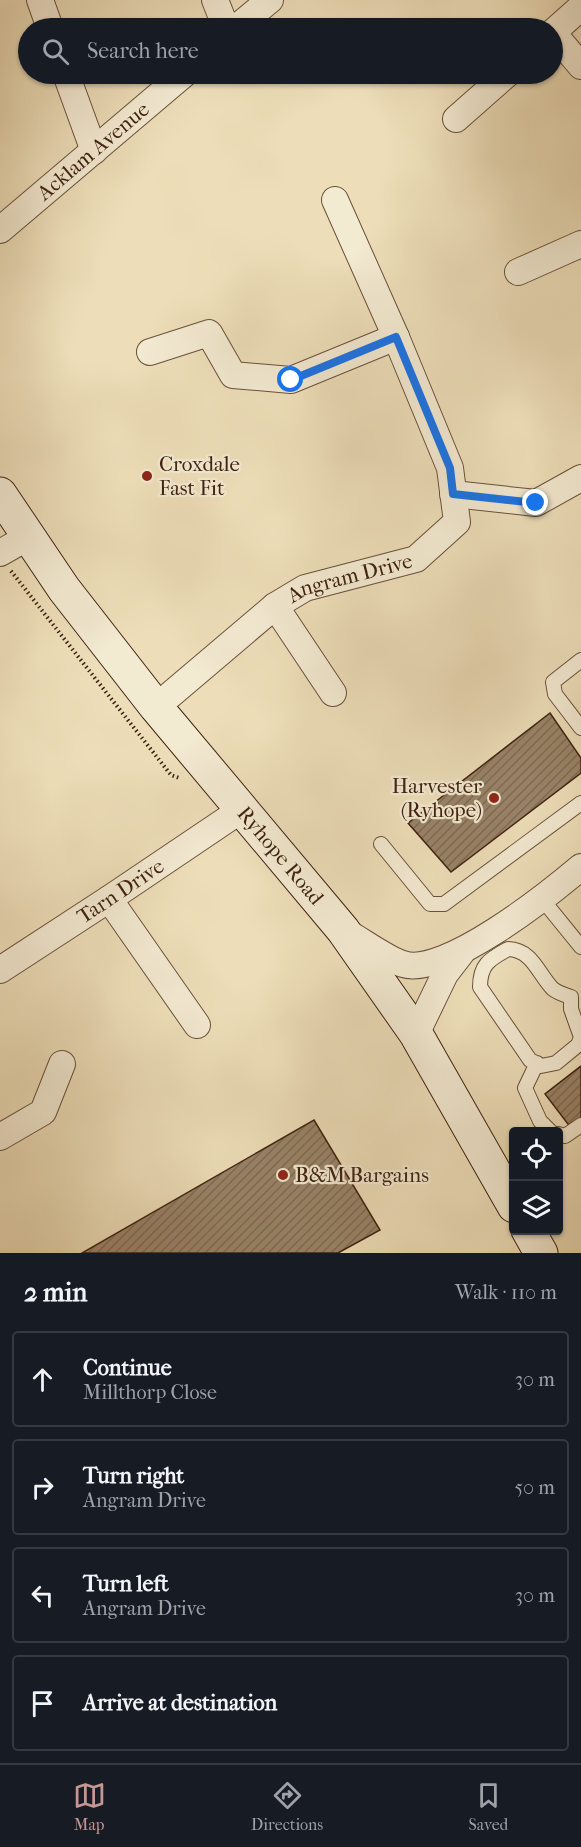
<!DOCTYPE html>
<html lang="en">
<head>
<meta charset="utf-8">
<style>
  :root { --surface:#171b24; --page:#20242c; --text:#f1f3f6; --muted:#9ea1a6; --line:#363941; --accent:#c59692 }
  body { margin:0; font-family:"IM FELL French Canon",serif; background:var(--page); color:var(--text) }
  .controls { position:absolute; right:18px; bottom:18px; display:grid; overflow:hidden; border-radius:6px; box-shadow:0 2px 4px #0004 }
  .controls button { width:54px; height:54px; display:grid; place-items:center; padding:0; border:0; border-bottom:2px solid var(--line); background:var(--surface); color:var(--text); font:30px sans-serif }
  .stop { position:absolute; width:18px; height:18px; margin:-14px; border:4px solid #1a73e8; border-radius:50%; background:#fff }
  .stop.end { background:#1a73e8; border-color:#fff; box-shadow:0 2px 6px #0008 }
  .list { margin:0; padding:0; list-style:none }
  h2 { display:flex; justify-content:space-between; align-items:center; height:78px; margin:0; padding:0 24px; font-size:26px }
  h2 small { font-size:20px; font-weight:400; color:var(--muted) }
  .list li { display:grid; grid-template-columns:39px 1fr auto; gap:18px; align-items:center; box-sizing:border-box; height:96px; margin:0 12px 12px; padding:0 12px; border:2px solid var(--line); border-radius:6px }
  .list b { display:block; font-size:22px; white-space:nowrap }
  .list p { margin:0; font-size:20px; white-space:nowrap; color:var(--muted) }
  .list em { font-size:20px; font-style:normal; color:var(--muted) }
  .icon { flex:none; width:33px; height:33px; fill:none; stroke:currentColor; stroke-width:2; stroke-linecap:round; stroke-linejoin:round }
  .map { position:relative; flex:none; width:581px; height:1253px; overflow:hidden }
  .search { position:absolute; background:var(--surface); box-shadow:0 2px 4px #0004; left:18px; right:18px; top:18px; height:66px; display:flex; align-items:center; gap:15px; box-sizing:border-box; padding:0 21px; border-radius:33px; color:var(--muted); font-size:22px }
  .sheet { height:510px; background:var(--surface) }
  nav { display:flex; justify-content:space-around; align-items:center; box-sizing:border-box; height:84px; border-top:2px solid var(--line); background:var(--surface); font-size:16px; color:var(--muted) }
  nav a { display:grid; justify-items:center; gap:3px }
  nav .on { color:var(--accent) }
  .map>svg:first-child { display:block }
</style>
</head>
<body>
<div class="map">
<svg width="581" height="1253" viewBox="0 0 581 1253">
  <defs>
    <pattern id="building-hatch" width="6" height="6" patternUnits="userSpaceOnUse" patternTransform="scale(1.5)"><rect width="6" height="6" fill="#998368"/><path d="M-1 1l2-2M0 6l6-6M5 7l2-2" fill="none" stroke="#7e6b54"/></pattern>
  </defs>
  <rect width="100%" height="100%" fill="#eddeb9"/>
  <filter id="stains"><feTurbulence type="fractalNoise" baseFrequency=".00333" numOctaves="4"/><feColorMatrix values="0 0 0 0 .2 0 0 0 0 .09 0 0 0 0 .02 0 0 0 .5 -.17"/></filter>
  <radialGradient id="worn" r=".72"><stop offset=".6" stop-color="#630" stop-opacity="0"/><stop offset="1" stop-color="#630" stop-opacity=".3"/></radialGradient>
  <path fill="url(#building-hatch)" stroke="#3f2110" stroke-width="1.5" d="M550 713 581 758V773L451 872 408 823Z
    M581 1066V1121L571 1128 545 1094Z
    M314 1120 380 1230 338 1253H82Z"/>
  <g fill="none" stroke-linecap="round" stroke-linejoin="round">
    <defs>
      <path id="service" d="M581 660 553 682 555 694 581 728
        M381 844 430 904H444L581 803
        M542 899 581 947
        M508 949C533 950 538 974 553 989 558 993 565 995 571 997V1009L581 1037 578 1045 556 1063 541 1066 530 1060 480 987C480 964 490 959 508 949Z
        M537 1063 525 1088 540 1121 551 1132
        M558 1134 565 1136 581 1125"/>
      <g id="minor">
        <path d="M40 0 50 28"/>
        <path d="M215 0 226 28"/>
        <path d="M236 28 270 0"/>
        <path d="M552 33 579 9"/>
        <path d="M553 33 581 66"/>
        <path d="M66 74 94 151"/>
        <path d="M456 119 507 74"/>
        <path id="s1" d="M0 230 184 74"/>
        <path d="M518 272 581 244"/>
        <path d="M150 352 209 333 233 375 291 380 396 337"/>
        <path d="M453 494 536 503 581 478"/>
        <path d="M0 553 28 537"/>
        <path d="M275 606 333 693"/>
        <path id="s2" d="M156 707 275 606 305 588 416 559 457 522 450 468 396 337 335 200"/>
        <path d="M109 899 197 1025"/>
        <path d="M346 932C361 940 388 960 403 964 444 978 549 894 581 867"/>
        <path id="s3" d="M0 970 109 899 241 810"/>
        <path d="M416 1034 445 974 462 952"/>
        <path d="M0 1137 43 1112 62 1064"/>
      </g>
      <g id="secondary">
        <path id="s4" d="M0 494 64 589 156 707 343 930 416 1034 514 1206"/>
        <path d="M528 1230 541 1253"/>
      </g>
    </defs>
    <use href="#service" stroke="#6a503a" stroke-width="16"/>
    <use href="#minor" stroke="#6a503a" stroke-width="28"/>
    <use href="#secondary" stroke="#3f2110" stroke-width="35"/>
    <path stroke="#3f2110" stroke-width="4" stroke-dasharray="1.5 3" stroke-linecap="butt" d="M11 571 171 775 179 778"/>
    <use href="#service" stroke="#f3ead2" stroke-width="14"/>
    <use href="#minor" stroke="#f3ead2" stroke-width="26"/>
    <use href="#secondary" stroke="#f3ead2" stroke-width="33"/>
  </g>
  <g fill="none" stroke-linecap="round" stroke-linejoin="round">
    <path stroke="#1a73e8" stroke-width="8" d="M291 380 396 337 450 468 453 494 536 503"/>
  </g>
  <g fill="#8f2418" stroke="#f3ead2" stroke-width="2">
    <circle cx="147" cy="476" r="6"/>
    <circle cx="494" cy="798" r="6"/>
    <circle cx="283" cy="1175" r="6"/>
  </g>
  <g text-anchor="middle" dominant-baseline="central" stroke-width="4.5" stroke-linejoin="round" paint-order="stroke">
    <g font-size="21" fill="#3f2110" stroke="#f3ead2">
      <text stroke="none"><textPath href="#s1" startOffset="122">Acklam Avenue</textPath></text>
      <text stroke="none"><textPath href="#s2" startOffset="237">Angram Drive</textPath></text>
      <text stroke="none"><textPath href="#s4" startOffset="458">Ryhope Road</textPath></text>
      <text stroke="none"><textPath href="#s3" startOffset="144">Tarn Drive</textPath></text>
    </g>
    <g font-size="21" fill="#3f2110" stroke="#f3ead2" text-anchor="start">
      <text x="159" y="464">Croxdale<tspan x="159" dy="24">Fast Fit</tspan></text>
      <text x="482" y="786" text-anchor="end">Harvester<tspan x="482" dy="24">(Ryhope)</tspan></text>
      <text x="295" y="1175">B&amp;M Bargains</text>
    </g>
  </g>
  <rect width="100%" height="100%" filter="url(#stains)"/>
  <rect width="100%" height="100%" fill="url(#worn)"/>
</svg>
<div class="controls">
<button><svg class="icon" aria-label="locate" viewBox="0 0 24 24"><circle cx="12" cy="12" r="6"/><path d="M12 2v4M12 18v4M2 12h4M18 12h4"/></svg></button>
<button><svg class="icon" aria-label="layers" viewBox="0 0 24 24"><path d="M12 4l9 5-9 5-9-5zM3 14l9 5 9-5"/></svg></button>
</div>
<div class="stop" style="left:291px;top:380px"></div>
<div class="stop end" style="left:536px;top:503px"></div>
<div class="search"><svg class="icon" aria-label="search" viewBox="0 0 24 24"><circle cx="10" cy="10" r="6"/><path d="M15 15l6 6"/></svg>Search here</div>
</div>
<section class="sheet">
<h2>2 min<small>Walk · 110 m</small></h2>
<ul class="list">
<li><svg class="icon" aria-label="ahead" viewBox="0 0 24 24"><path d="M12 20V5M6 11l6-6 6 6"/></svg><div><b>Continue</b><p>Millthorp Close</p></div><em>30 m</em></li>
<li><svg class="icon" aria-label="right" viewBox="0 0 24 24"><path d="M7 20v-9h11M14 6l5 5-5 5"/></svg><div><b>Turn right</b><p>Angram Drive</p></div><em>50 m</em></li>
<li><svg class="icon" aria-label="left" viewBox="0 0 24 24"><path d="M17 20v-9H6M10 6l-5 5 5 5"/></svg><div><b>Turn left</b><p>Angram Drive</p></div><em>30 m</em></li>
<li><svg class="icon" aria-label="arrive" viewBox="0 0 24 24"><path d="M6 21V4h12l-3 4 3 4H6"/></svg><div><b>Arrive at destination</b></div></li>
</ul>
</section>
<nav>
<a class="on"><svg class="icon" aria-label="map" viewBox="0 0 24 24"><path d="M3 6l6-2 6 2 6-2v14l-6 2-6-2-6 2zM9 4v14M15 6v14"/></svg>Map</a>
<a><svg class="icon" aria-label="directions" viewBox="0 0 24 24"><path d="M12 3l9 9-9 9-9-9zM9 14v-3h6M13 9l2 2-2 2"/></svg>Directions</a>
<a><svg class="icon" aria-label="saved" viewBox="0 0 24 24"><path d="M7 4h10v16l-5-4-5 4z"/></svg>Saved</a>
</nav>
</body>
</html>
